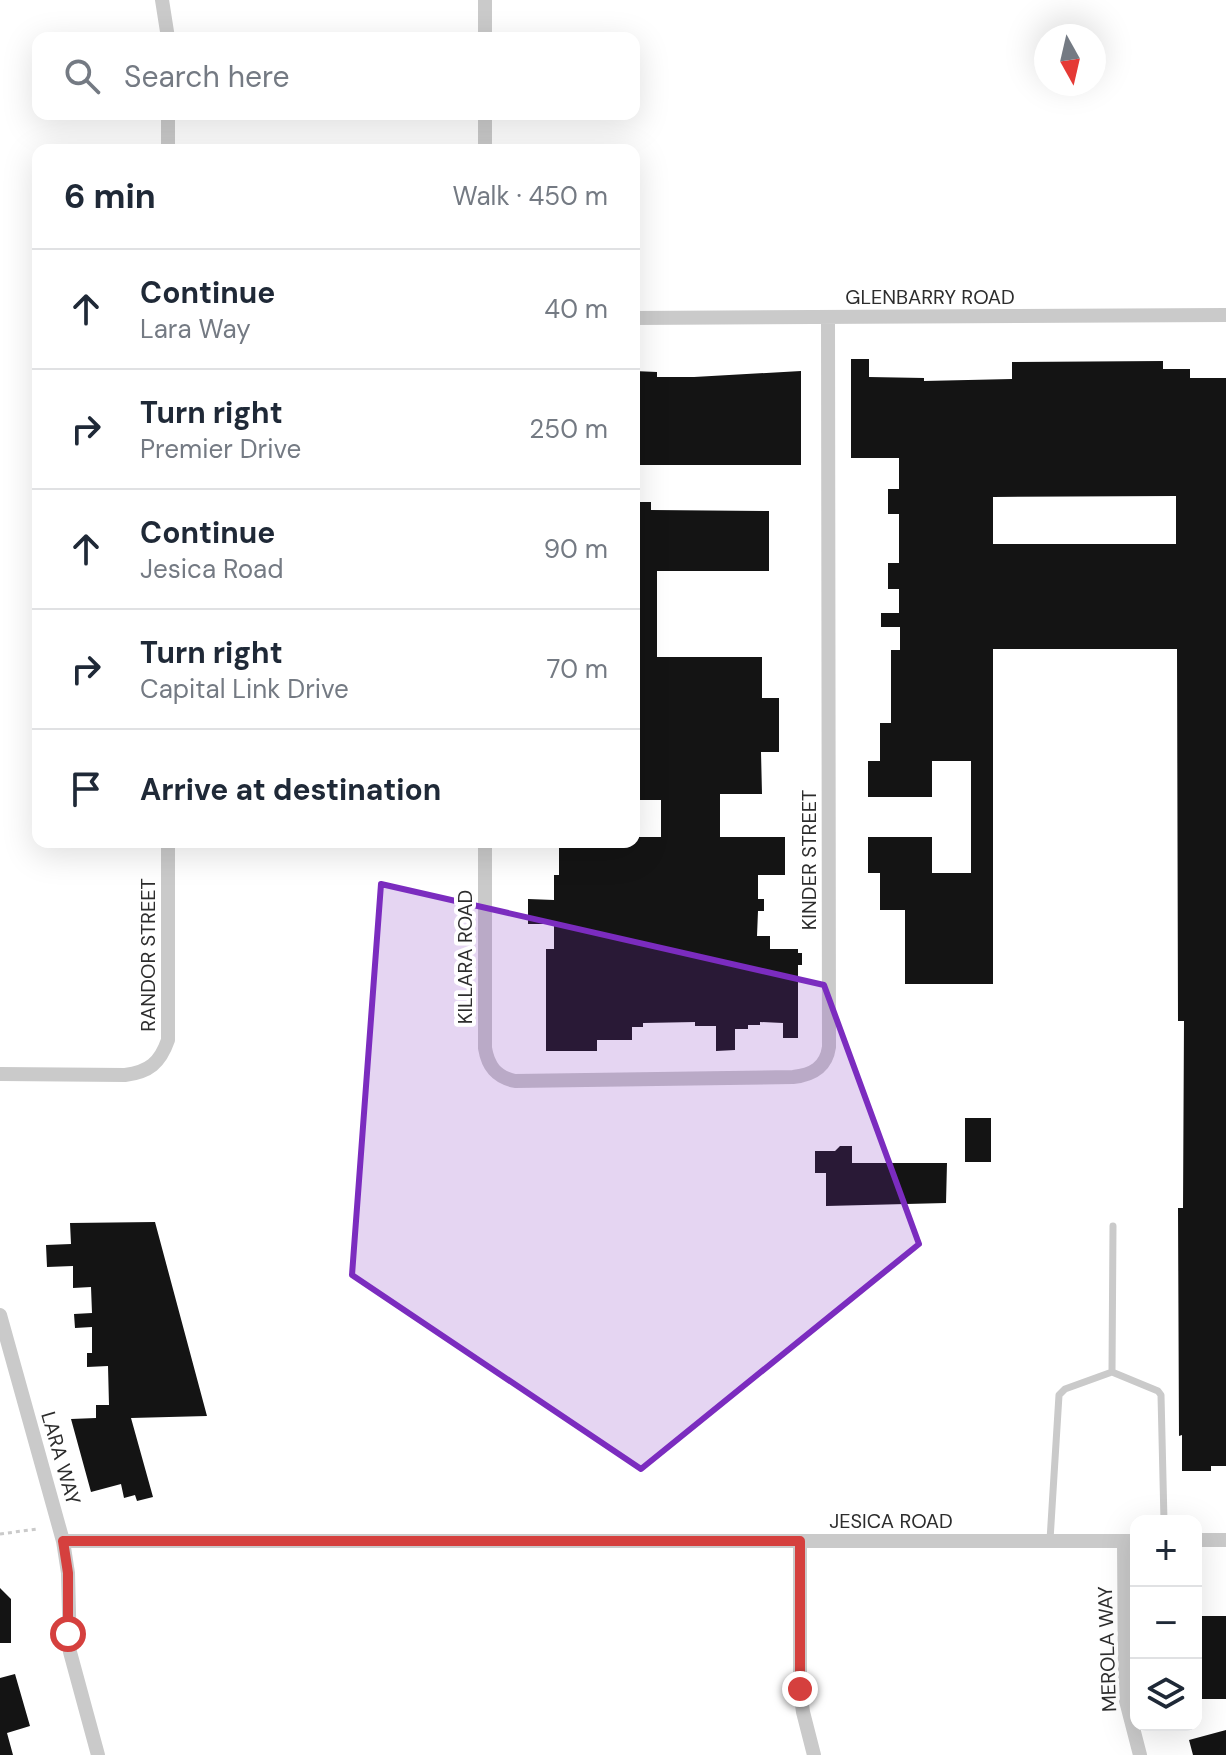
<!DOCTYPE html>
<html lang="en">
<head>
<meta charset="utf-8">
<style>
  :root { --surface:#fff; --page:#f2f2f3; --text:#1f2937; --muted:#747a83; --line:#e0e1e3 }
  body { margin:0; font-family:"DM Sans",sans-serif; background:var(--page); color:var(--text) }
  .controls { position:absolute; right:24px; bottom:24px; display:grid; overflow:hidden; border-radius:16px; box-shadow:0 8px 32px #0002 }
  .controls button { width:72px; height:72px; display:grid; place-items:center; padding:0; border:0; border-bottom:2px solid var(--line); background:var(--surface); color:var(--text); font:40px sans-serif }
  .compass { position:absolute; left:1034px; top:24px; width:72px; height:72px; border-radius:50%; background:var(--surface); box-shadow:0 8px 32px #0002; rotate:172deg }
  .stop { position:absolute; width:24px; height:24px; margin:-18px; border:6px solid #d5403e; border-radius:50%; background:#fff }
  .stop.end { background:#d5403e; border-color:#fff; box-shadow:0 2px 8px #0008 }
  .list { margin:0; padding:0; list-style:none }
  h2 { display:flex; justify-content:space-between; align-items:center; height:104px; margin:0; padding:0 32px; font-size:34px }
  h2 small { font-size:26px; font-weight:400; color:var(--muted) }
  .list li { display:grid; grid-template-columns:52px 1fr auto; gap:24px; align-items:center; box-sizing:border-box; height:120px; padding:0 32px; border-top:2px solid var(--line) }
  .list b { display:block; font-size:30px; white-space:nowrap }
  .list p { margin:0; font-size:26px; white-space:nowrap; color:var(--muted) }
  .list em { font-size:26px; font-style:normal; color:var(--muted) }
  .icon { flex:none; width:44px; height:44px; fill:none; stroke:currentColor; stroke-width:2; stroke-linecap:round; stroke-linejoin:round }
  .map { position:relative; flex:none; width:1226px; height:1755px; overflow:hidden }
  .search { position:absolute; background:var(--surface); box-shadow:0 8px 32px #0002; left:32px; top:32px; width:608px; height:88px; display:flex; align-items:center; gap:20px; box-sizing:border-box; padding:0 28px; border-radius:16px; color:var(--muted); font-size:30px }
  .panel { position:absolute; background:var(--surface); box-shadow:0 8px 32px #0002; left:32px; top:144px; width:608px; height:704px; border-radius:16px }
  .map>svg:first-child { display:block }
</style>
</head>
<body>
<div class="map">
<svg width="1226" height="1755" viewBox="0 0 1226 1755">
  <rect width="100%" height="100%" fill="#fff"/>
  <path fill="#141414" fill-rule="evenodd" d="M851 359H869V377L924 378V381L1012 379V362L1163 361V369H1190V378H1226V1466H1211V1471H1182V1435L1179 1436 1178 1208H1183L1184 1021H1178L1177 649H993V984H905V910H880V873H868V837H932V873H971V761H932V797H868V761H880V723H891V650H900V627H881V613H899V589H888V563H899V514H888V489H899V458H851ZM1176 496V544H993V497Z
    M634 371 657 372V377H694L801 371V465H634Z
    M634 502H651V510L769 511V571H657V657H762V698H779V752H761L762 794H720V837H785V875H758V899H764V911H758L757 936H770V949H798V953H802V965H798V1038H783V1023L760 1022V1025H748V1029H735V1050L716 1051V1026H695V1022L643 1023V1027H632V1040H597V1051H546V949H554V924H528V899L554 900V875H559V842H634V837H661V800H634Z
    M965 1118H991V1162H965Z
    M840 1146H852V1163H947L946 1203 826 1206V1173H815V1151H835Z
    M155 1222 207 1416 131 1418 153 1497 137 1501 135 1495 124 1498 121 1484 91 1492 71 1419 96 1418V1405H109L108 1366 87 1367V1353H92V1327L75 1328 74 1314 92 1313 91 1287 73 1288V1266L47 1267 46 1245 71 1244 70 1223Z
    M0 1588 11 1599V1643H0Z
    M1196 1616H1226V1699H1196Z
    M15 1674 30 1726 7 1733 13 1755H0V1678Z
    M1226 1730V1755H1193L1189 1740Z"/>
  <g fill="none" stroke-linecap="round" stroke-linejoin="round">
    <path stroke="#cacaca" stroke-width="3" stroke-dasharray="4 4" stroke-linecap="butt" d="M0 1534 37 1529"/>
    <path stroke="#cacaca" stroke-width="7" d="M1112 1372 1113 1226
      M1050 1540 1059 1395 1065 1389 1112 1372 1158 1391 1161 1395 1164 1521"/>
    <path stroke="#cacaca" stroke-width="14" d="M162 0 168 38
      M485 38V0
      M168 114V150
      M485 114V150
      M634 318 1226 315
      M485 842V1048C488 1066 496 1077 515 1081L793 1077C812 1075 826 1068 829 1047L828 317
      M0 1074 125 1075C149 1072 160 1063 168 1040V842
      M0 1315 63 1541 68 1573 70 1652 98 1755
      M1196 1540H1226
      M63 1541H1136
      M800 1541V1689L803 1712 814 1755
      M1124 1541 1125 1697 1140 1755"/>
  </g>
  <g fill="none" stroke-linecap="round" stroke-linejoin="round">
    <path stroke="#d5403e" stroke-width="10" d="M68 1634V1573L63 1541H800V1689"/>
  </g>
  <path fill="#7b2cbf" fill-opacity="0.2" stroke="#7b2cbf" stroke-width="6" stroke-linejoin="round" d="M381 884 824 985 919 1244 641 1469 352 1275Z"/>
  <g text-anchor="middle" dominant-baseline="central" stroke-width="8" stroke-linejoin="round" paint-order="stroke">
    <g font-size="20" fill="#2d2d2d" stroke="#fff">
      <text x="930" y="297">GLENBARRY ROAD</text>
      <text transform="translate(809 860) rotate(-90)">KINDER STREET</text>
      <text transform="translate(148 955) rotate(-90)">RANDOR STREET</text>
      <text transform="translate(465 957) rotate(-90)">KILLARA ROAD</text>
      <text transform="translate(61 1458) rotate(74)">LARA WAY</text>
      <text x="891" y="1521">JESICA ROAD</text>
      <text transform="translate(1107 1649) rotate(-92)">MEROLA WAY</text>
    </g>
  </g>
</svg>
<div class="controls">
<button>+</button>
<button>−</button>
<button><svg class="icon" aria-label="layers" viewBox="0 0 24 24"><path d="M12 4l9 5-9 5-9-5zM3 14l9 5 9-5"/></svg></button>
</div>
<svg class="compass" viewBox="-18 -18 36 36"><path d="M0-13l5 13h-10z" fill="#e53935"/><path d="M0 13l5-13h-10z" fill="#747a83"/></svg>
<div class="stop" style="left:68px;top:1634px"></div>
<div class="stop end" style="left:800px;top:1689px"></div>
<div class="search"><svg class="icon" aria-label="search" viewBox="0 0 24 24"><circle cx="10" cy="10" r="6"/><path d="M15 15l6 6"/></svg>Search here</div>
<section class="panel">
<h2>6 min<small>Walk · 450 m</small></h2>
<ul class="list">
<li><svg class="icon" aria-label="ahead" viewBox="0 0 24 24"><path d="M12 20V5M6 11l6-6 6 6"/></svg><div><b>Continue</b><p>Lara Way</p></div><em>40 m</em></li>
<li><svg class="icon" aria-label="right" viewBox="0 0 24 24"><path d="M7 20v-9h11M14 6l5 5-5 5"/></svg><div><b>Turn right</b><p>Premier Drive</p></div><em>250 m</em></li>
<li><svg class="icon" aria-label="ahead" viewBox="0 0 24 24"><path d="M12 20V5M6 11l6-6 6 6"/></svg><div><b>Continue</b><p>Jesica Road</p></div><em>90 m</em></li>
<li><svg class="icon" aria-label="right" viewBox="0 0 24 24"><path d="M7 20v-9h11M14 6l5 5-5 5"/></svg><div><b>Turn right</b><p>Capital Link Drive</p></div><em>70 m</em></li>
<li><svg class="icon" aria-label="arrive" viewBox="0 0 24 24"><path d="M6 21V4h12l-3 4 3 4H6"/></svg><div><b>Arrive at destination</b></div></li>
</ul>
</section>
</div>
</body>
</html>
